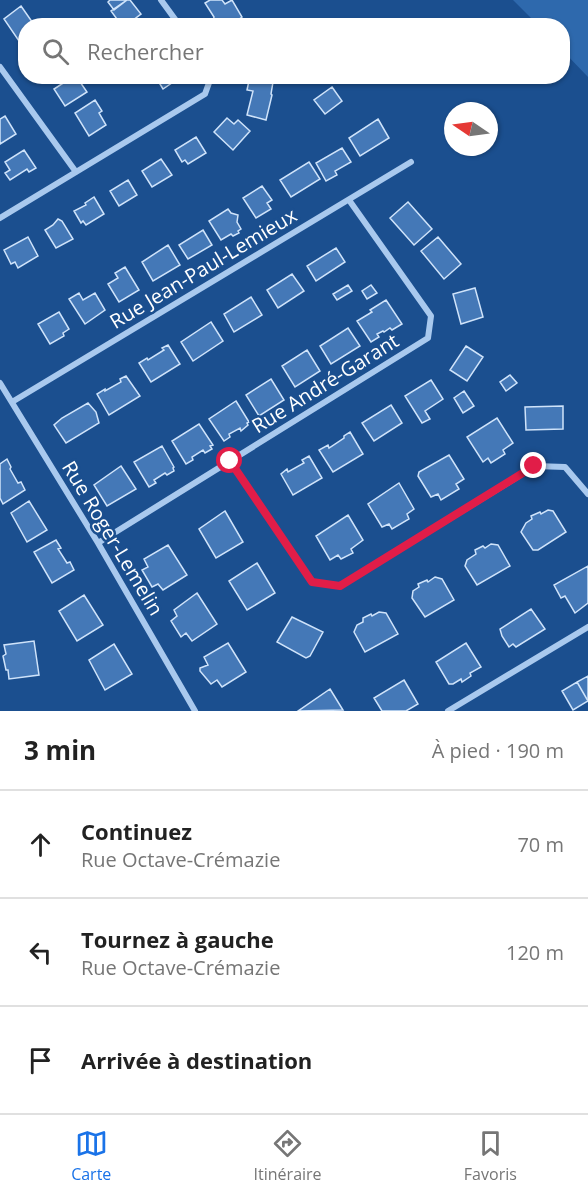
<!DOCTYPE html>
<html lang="fr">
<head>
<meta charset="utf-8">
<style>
  :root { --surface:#fff; --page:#f6f6f6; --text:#222; --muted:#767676; --line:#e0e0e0; --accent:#1a73e8 }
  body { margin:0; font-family:"Open Sans",sans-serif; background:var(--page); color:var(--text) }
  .compass { position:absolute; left:444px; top:102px; width:54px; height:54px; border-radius:50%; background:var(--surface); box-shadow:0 2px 4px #0004; rotate:283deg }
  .stop { position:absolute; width:18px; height:18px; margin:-14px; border:4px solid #e11d48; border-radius:50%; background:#fff }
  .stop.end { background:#e11d48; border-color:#fff; box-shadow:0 2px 6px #0008 }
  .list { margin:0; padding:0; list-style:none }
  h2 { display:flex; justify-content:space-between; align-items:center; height:78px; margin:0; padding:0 24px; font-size:26px }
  h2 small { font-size:20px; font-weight:400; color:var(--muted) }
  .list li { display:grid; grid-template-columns:39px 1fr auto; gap:18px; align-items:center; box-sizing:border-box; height:108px; padding:0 24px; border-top:2px solid var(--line) }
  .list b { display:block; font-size:22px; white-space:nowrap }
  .list p { margin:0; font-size:20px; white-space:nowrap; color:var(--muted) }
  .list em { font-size:20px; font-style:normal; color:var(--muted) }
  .icon { flex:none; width:33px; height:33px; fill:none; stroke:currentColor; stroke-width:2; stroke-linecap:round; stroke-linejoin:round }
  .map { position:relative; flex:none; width:588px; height:711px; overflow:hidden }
  .search { position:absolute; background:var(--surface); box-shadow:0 2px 4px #0004; left:18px; right:18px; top:18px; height:66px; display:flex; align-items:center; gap:15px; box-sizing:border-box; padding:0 21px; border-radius:24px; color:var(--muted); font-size:22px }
  .sheet { height:402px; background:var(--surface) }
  nav { display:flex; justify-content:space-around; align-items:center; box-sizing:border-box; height:84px; border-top:2px solid var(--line); background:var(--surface); font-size:16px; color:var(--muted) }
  nav a { display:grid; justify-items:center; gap:3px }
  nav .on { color:var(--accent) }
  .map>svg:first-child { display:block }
</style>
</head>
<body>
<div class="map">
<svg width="588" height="711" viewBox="0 0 588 711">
  <rect width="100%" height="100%" fill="#1b4f8f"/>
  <path fill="#2e69ad" d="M513 0H588V77L563 51 562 26 538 25Z"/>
  <path fill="#4478b7" stroke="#cfe3fa" stroke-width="1.5" d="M110 0H127L114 10 108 2Z
    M127 0H130L141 14 125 26H122L111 11Z
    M210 0H222L225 4 232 0 242 17 230 26H215L213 22 214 17 205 3Z
    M21 6 35 26H26V36L19 41 4 19Z
    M74 76H76L87 92 65 106 54 89Z
    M155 76H182L163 89Z
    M250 76 273 82 271 94 272 95 266 120 247 115 253 91 247 90Z
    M332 87 342 101 325 114 314 100Z
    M95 100 102 111 99 113 106 125 89 136 75 113Z
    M5 116 16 134 0 144V119Z
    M227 118 234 124 238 120 250 131 233 150 214 132Z
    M378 119 389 138 360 156 349 138Z
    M196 137 206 153 188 164 185 160 182 162 175 150Z
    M342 148 351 162 335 171 337 175 326 181 316 163Z
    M24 150 36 168 29 172 27 169 10 180 5 173 10 170 5 162Z
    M161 159 172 175 152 187 142 171Z
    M309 162 320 179 291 197 280 180Z
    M128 180 137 195 119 206 110 191Z
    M262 186 272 200 267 203 271 209 256 218 243 198Z
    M94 197 104 214 86 225 83 221 81 223 74 211 86 205 85 203Z
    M408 202 432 229 414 245 390 218Z
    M228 209 231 213 238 215 237 222 241 229 238 231 239 233 233 236 231 234 221 240 209 221Z
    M58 219 62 221 73 239 56 248 45 230 53 225Z
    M203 230 212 245 188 259 179 245Z
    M28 237 38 256 18 268 15 262 11 264 4 250Z
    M438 237 461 264 444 279 421 251Z
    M168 245 180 265 153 281 142 262Z
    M336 248 345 262 316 281 307 266Z
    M125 267 139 290 119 302 108 284 118 278 115 273Z
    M292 274 304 291 278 308 267 290Z
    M348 285 352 291 337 300 333 294Z
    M371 285 377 293 367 299 362 291Z
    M475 288 483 317 461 324 453 294Z
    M79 293 83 300 95 293 105 310 85 324 69 299Z
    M251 297 262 315 234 332 224 314Z
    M386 300 402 324 392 330 390 328 384 332 383 331 377 334 379 337 371 342 357 321 372 312 370 310Z
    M59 312 69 329 63 333 64 336 50 344 38 324Z
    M211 322 223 341 193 361 181 342Z
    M348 328 360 346 331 364 320 346Z
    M168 345 180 364 151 382 139 363 147 358 148 360 164 350 162 348Z
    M466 346 483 357 467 381 450 370Z
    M307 350 320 371 295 387 282 366Z
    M510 375 517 383 506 391 500 382Z
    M126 376 140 396 109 415 97 394 105 389V391L121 382 120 379Z
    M271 379 284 400 259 416 246 395Z
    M431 380 443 399 425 411 430 419 422 423 405 396Z
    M464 391 474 406 463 413 454 398Z
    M236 401 249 422 247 423 248 425 241 431 240 428 229 434 230 437 224 441 209 419Z
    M88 403 96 412 99 423 66 443 54 425 62 418Z
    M391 405 402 423 374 441 362 423Z
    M563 406V429L526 430 525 407Z
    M497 418 513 443 503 450 505 454 491 463 488 458 483 462 467 437Z
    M199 424 213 445 210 446 212 449 205 453 203 450 192 457 193 460 186 464 172 441Z
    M350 432 363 454 333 472 319 450 328 445 329 448 344 438V436Z
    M162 446 174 467 173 468 174 471 167 475 165 473 154 480 156 483 149 487 134 462Z
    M449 455 464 479 456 484 459 489 441 500 438 494 431 497 418 476 419 472Z
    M309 456 322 478 293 495 281 474 287 469 288 472 304 463 302 460Z
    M7 459 11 467 10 469 18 483 21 482 25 490 3 504 0 498V464Z
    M121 466 136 489 107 506 94 485Z
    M399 483 414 509 407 514 409 519 392 529 389 524 382 527 368 504Z
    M29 501 47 530 27 542 11 513Z
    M548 510 553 511 566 532 538 550H533L521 532 526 523 532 519 531 516 540 512 541 514Z
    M225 511 243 542 216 558 199 529Z
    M348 515 363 540 351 549 353 553 341 559 338 555 330 560 316 536Z
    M56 540 61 548 58 549 67 563 70 562 74 570 52 583 34 552Z
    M491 544 498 545 510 566 477 585 465 566 467 560 476 554 475 550 483 546 485 548Z
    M168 545 187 575 163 590 158 584 152 587 142 570 148 567 144 559Z
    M257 563 275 593 247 610 229 581Z
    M588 566V603L575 613 565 596 561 598 554 585Z
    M435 577 442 579 454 600 425 617 412 598 413 591 419 587 418 584 427 580 428 582Z
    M197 593 217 624 192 641 186 633 181 637 171 621 177 616 174 610Z
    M84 595 103 625 77 641 59 611Z
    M531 609 545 629 516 647 513 644 509 647 502 636 500 629Z
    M379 612 386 613 398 634 365 652 354 632 357 625 363 622V618L371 614 372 616Z
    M292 617 323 632 310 656 306 658 277 642Z
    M34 641 39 675 9 679 8 670H6L3 656 6 654 4 645Z
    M228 643 246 672 222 687 217 680 211 684 200 671V668L208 665 204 657Z
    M466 643 481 667 470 673 471 676 462 682 461 679 453 684H449L436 662Z
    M114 644 132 674 105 690 89 660Z
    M588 676V701L577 682Z
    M404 680 418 704 406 711H382L374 698Z
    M577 682 588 701 573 710 562 691Z
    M330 689 343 710 298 711Z"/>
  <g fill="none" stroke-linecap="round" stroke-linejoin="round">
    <path stroke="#a9c9ee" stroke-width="6" d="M161 0 180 26
      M0 67 76 172
      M0 218 205 94 210 80 209 76
      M0 383 98 543 195 711
      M12 402 411 162
      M230 461 312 582 340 586 535 466 565 467 588 494
      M98 543 428 338 431 316 349 200
      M448 711 588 627"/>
  </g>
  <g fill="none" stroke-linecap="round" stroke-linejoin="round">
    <path stroke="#e11d48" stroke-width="8" d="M230 461 312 582 340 586 534 466"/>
  </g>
  <g text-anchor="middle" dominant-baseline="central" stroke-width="5" stroke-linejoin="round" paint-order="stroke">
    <g font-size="20" fill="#fff" stroke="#1b4f8f">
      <text transform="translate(203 268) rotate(-31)">Rue Jean-Paul-Lemieux</text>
      <text transform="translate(325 383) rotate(-32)">Rue André-Garant</text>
      <text transform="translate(113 538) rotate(59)">Rue Roger-Lemelin</text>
    </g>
  </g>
</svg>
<svg class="compass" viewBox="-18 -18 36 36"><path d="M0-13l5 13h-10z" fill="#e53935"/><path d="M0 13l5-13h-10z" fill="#767676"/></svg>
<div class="stop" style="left:230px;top:461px"></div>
<div class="stop end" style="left:534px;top:466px"></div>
<div class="search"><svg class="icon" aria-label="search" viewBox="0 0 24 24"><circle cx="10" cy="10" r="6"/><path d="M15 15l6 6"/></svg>Rechercher</div>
</div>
<section class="sheet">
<h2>3 min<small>À pied · 190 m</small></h2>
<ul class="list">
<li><svg class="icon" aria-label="ahead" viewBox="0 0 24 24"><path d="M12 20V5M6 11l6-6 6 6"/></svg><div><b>Continuez</b><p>Rue Octave-Crémazie</p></div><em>70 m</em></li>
<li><svg class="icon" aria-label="left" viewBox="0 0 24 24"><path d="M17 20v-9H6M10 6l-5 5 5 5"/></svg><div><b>Tournez à gauche</b><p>Rue Octave-Crémazie</p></div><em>120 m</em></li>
<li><svg class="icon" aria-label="arrive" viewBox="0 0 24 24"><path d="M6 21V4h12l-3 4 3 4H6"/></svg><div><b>Arrivée à destination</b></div></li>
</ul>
</section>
<nav>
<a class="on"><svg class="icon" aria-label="map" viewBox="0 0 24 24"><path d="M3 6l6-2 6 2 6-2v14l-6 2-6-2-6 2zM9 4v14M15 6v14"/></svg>Carte</a>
<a><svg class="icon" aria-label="directions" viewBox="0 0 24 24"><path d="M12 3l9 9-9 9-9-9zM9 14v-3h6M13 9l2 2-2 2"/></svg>Itinéraire</a>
<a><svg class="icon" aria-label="saved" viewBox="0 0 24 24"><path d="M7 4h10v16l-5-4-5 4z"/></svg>Favoris</a>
</nav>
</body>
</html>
